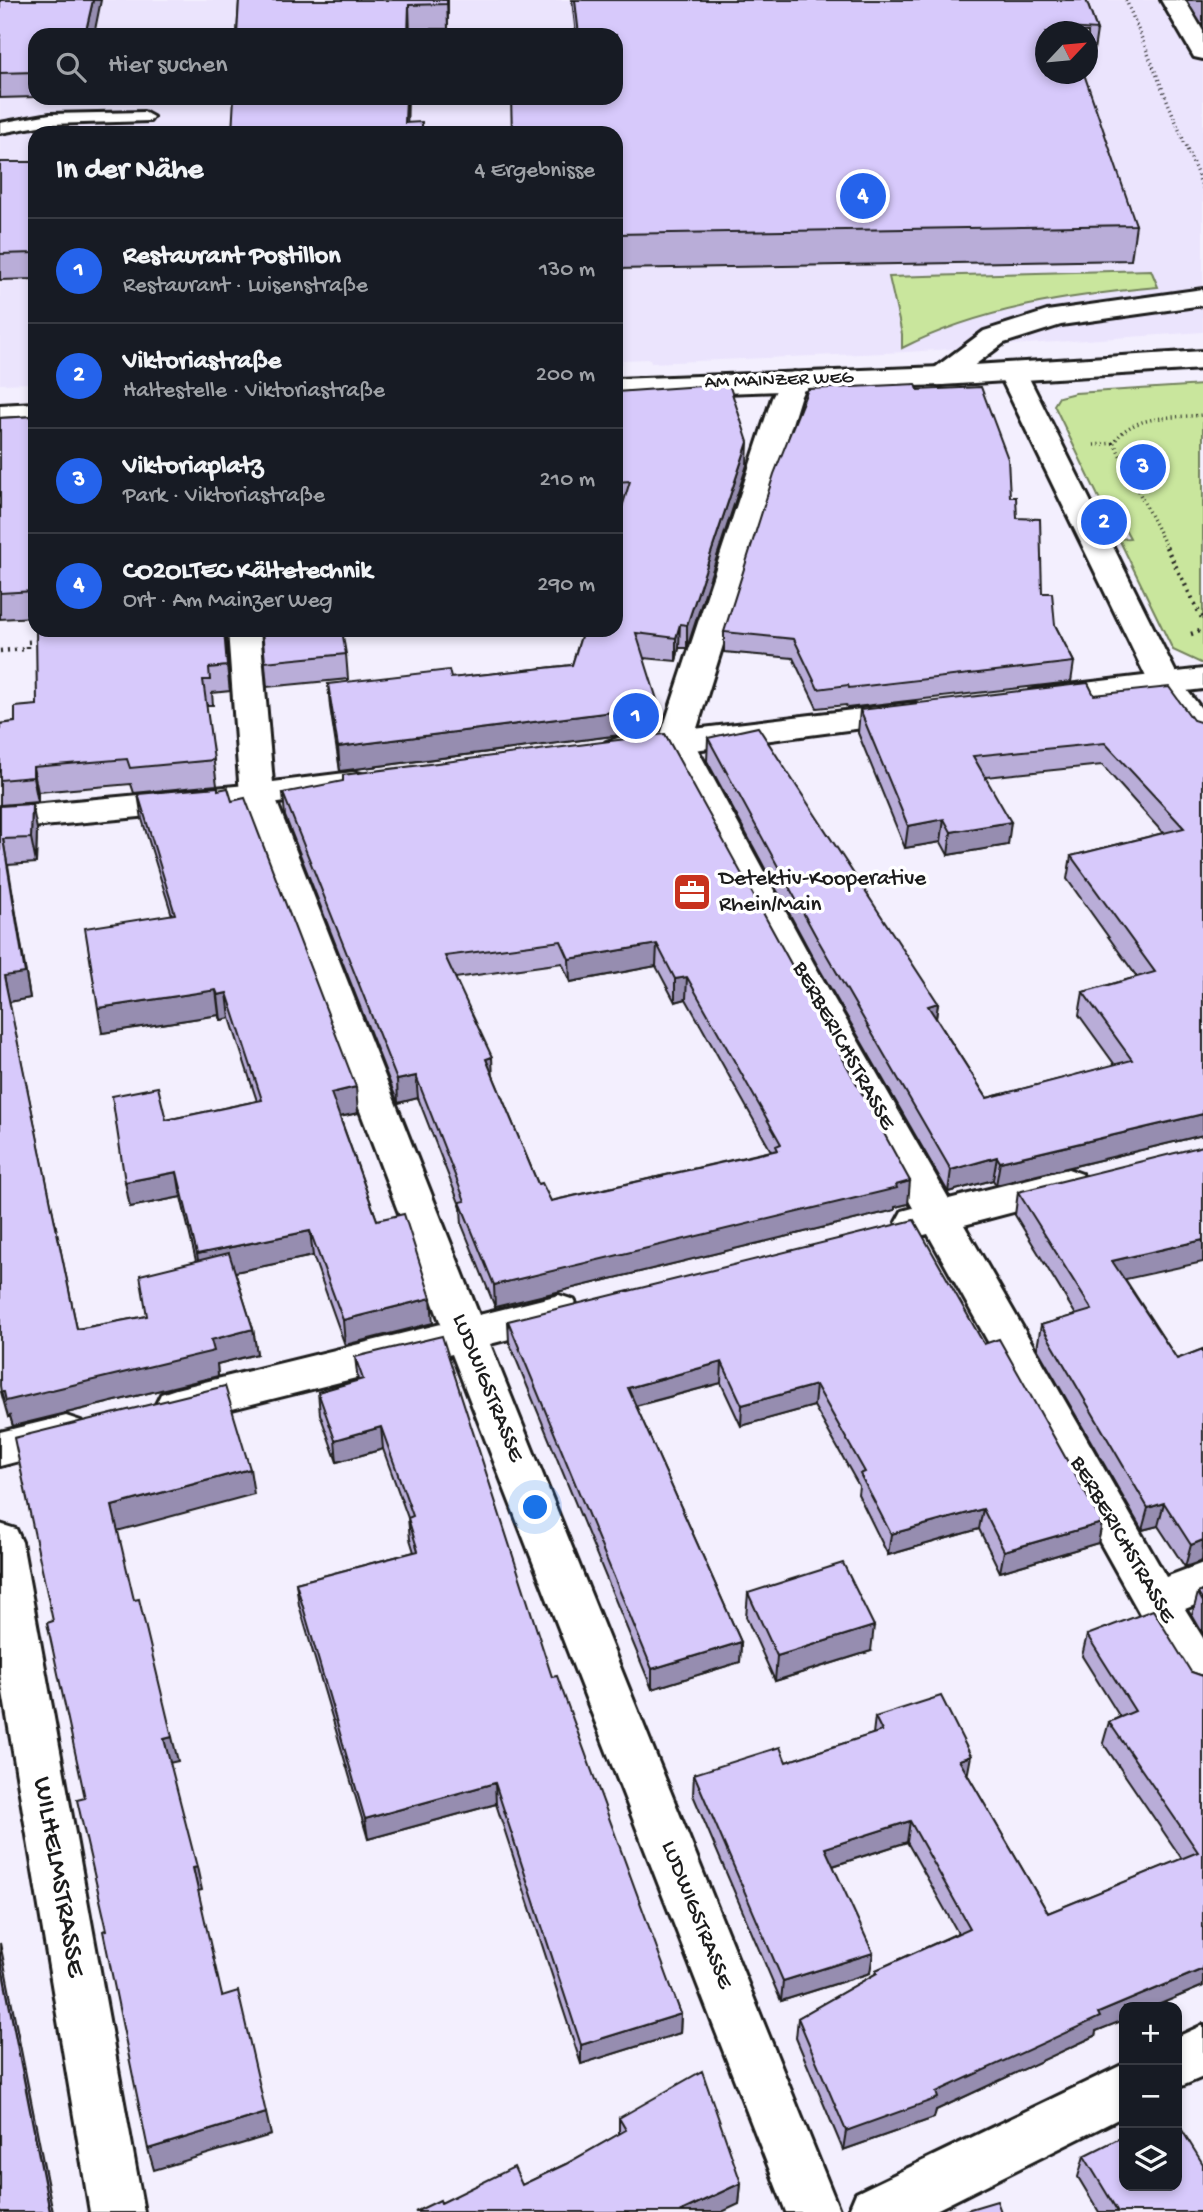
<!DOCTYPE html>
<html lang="de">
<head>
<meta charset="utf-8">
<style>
  :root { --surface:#171b24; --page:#20242c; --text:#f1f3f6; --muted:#9ea1a6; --line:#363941; --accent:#2563eb }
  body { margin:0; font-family:"Gochi Hand",sans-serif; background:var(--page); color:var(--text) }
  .controls { position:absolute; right:21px; bottom:21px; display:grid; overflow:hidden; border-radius:14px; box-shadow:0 4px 10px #0003 }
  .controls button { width:63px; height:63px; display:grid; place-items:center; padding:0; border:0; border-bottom:2px solid var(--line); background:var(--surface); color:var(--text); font:35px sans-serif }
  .compass { position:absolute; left:1035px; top:21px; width:63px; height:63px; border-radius:50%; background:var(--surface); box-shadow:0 4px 10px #0003; rotate:64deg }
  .you { position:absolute; left:536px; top:1508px; width:24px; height:24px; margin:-18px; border:5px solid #fff; border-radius:50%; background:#1a73e8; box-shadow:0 0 0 10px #1a73e833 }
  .badge { display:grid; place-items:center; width:46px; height:46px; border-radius:50%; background:var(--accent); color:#fff; font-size:23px; font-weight:700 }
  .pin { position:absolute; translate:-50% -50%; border:4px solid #fff; box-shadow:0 2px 7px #0006 }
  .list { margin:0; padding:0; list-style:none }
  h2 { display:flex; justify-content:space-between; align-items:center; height:91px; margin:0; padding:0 28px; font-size:30px }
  h2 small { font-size:23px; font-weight:400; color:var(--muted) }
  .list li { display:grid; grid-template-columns:46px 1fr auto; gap:21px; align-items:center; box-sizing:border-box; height:105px; padding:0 28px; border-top:2px solid var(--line) }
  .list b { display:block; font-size:26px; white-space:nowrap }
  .list p { margin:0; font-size:23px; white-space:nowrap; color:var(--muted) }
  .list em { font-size:23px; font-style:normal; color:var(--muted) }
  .icon { flex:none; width:38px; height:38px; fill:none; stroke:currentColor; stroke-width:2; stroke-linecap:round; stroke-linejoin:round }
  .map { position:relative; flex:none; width:1203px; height:2212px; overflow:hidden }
  .search { position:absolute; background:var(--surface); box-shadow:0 4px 10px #0003; left:28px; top:28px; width:595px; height:77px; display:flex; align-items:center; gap:18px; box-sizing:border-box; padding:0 24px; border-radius:21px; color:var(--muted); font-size:26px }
  .panel { position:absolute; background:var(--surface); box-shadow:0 4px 10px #0003; left:28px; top:126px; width:595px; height:511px; border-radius:21px }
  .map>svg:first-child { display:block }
</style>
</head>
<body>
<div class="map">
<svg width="1203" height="2212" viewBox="0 0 1203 2212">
  <rect width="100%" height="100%" fill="#f3effe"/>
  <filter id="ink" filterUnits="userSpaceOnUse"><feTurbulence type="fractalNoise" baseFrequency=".0143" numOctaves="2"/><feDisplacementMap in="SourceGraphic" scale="14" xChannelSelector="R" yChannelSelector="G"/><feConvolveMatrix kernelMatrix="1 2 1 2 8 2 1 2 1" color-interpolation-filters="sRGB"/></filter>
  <g filter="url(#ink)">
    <path fill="#ebe4fd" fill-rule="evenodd" d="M0 0H1203V332L907 352 651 363 650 359 622 360 623 364H616V133H35V383L0 384ZM1046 32H1088V74H1046ZM35 35H616V98H35Z"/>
    <path fill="#c9e69d" stroke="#72815c" stroke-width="2" d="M1151 270 1158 287C1071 295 981 308 902 348V334L889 277Z
      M1203 385V664L1173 650 1119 539 1130 538 1125 529H1114L1054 405 1059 397 1075 393Z"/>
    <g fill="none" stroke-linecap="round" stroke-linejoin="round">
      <defs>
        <path id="service" d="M144 112 153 117 150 121 50 124 0 133V123L50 114Z"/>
        <path id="minor" d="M1161 0H1185L1203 31V59L1194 57Z
          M1203 289V305L1061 325 1004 343 952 382 942 385 932 382 928 376 932 370 984 331 1047 311Z
          M1012 363 1022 366 1026 372 1180 681 1203 711V744L1191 741 1149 683 998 372 1002 366Z
          M794 372 804 375 808 381 800 398 693 741 814 964 949 1199 1068 1169 1082 1174 1088 1184 1082 1194 964 1225 1166 1577 1203 1563V1602L1185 1609 1203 1638V1698L1187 1692 1140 1614 928 1234 916 1237 902 1233 896 1222 902 1211 913 1208 778 964 659 741 772 398 784 375Z
          M228 630H260L274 795 479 1315 559 1295 574 1300 580 1311 574 1322 490 1344 840 2212H786L452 1354 176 1423 161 1418 155 1406 161 1394 176 1389 441 1324 240 795Z
          M66 1416 81 1421 87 1433 81 1445 0 1466V1432Z
          M0 1524 16 1529 22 1542 144 2212H90L0 1674Z
          M1203 2025V2077L1177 2088V2037Z
          M1124 2064V2116L932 2212H848L856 2193Z"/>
        <path id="tertiary" d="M1203 351V369L942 385 616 397V379L942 367Z
          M35 403V421L0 423V405Z
          M1203 669V689L1042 708 1030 705 1026 698 1030 691 1042 688Z
          M912 703 924 706 929 713 924 720 618 760 606 756 601 749 606 742 618 738Z
          M353 772 365 775 370 783 365 791 257 806 0 830V808L257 784Z"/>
      </defs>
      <use href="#service" stroke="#1c1c1c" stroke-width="6"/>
      <use href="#minor" stroke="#1c1c1c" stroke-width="6"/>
      <use href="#tertiary" stroke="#1c1c1c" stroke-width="6"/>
      <path stroke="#1c1c1c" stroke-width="3.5" stroke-dasharray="1 3.5" stroke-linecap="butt" d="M1126 0 1203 188
        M1094 445 1114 443
        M1167 548 1114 443C1130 414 1174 418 1203 415"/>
      <path stroke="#1c1c1c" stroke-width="4.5" stroke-dasharray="2 5" stroke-linecap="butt" d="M1166 547 1203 620
        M1191 634 1203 630
        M0 651 27 649V642L41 641"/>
      <use href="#service" fill="#fff" fill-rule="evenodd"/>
      <use href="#minor" fill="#fff" fill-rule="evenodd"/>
      <use href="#tertiary" fill="#fff" fill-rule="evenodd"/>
    </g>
    <path fill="#b9add8" stroke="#1c1c1c" stroke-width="2" fill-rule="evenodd" d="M0 0 35 35V97L0 98Z
      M239 0H448V29H410V35H237Z
      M572 0H1086L1097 30 1092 64H1088V32H1046L1136 225 1131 260 616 269V133L576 35Z
      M1186 0H1203V27Z
      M0 162H35V279L0 280Z
      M918 390 1010 497 1042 593 1055 625 1074 662 1071 682 847 708 846 705 817 708 793 658 724 652V632Z
      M616 392 747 465 687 648H679L676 661 644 658 659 730 340 771 330 707 328 684 451 678 572 665 623 505H616Z
      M35 416V617L0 619V418Z
      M226 630 230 691 212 693 213 705H206L217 785 134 793 131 784 38 792V802L0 805V724L15 722 37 705Z
      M262 630 346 654 348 679 267 687Z
      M1094 695 1193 720 1203 1135 996 1185 993 1180 948 1192 816 963 707 761 708 738 938 1003 936 1018 987 1098 1115 1065 1079 1015 1083 992 1137 977 1067 879 1071 856 1163 833 1102 765 985 777 1008 845 948 855 941 842 905 848 858 733 860 710Z
      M665 734 908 1204 895 1207V1210L495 1307 462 1225 461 1208 418 1098 398 1103 285 816 283 793ZM562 963 570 982 656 966 675 1002 686 999 771 1151 551 1201 538 1184 493 1076 455 978Z
      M218 790 232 801 358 1113 340 1117 377 1220 433 1323 345 1345 313 1256 235 1272 253 1329 257 1354 217 1364 218 1376 13 1426 10 1416 8 1417 0 806 37 829 36 863 8 865 30 998 9 1002 77 1329 147 1316 196 1261 181 1197 130 1207 166 1120 257 1101 230 1018 221 1020 219 1015 102 1033 172 915 142 819 138 794Z
      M1018 1192 1125 1279 1177 1359 1203 1349V1561H1202L1185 1567 1158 1526 1142 1530 1037 1348 1041 1325 1076 1315 1015 1215Z
      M508 1321 984 1344 1102 1523 1098 1543 1000 1572 979 1529 888 1555 858 1494 859 1486 814 1406 741 1426 721 1383 636 1406 741 1642 740 1662 652 1689 509 1342Z
      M355 1357 552 1677 681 2014 680 2033 581 2064 496 1804 368 1839 299 1605 296 1583 414 1552 410 1539 408 1518 383 1449 337 1462 320 1414 318 1392 358 1381Z
      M1203 1591V1634L1192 1615 1198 1593Z
      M748 1593 871 1651 775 1681 746 1617Z
      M1087 1635 1203 1676V1986L1096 2031 1095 2036 936 2110 934 2118 843 2150 796 2038 798 2018 875 1974 876 1970 958 1933 907 1842 833 1866 870 1973 781 2001 693 1795 694 1774 786 1762 873 1734 875 1717 967 1774 1048 1913 1182 1859 1103 1743 1109 1722 1120 1717 1082 1656Z
      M619 2118 741 2183 739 2204 441 2203 522 2185 566 2164 619 2134Z
      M1084 2156 1203 2212H1099L1078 2177Z"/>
    <path fill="#968db0" stroke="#1c1c1c" stroke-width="2" d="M93 0H101L94 35H85Z
      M447 0H448V29Z
      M409 5 410 35H408Z
      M406 98H408L407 133 405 123Z
      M748 442 747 465 687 648V625Z
      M680 624 679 648 676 661V638Z
      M224 630H226L230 691 227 666Z
      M659 706V730L340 771 338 747Z
      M33 767 38 792V802L33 777Z
      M32 804 37 829 36 863 31 838Z
      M944 819 941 842 905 848 908 826Z
      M1011 822 1008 845 948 855 951 832Z
      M3 839 30 998 9 1002 4 976Z
      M657 944 656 966 570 982 569 959Z
      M687 977 686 999 675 1002V979Z
      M216 990 219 1015 102 1033 98 1008Z
      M227 993 230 1018 221 1020 218 995Z
      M938 1003 935 1026 928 1006Z
      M492 1057 493 1079 486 1059Z
      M416 1076 418 1098 398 1103 397 1080Z
      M356 1087 358 1113 334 1118 331 1093Z
      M1203 1114V1135L996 1185 1000 1162Z
      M997 1157 993 1180 948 1192 951 1170Z
      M177 1172 181 1197 130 1207 125 1182Z
      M910 1181 908 1204 895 1207V1210L495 1307 494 1285Z
      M310 1231 313 1256 201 1279 197 1254Z
      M1203 1240V1262L1108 1283 1112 1261Z
      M431 1298 433 1323 345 1345 343 1320Z
      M253 1329 257 1354 217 1364 218 1376 13 1426 10 1416 8 1417 1 1392Z
      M722 1362 721 1383 627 1408 628 1388Z
      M816 1385 814 1406 741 1426 742 1405Z
      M381 1427 383 1449 337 1462 335 1440Z
      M250 1469 254 1494 117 1531 112 1506Z
      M1164 1503 1158 1526 1142 1530 1148 1508Z
      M983 1509 979 1529 888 1555 891 1534Z
      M1102 1523 1098 1543 1000 1572 1004 1551Z
      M1203 1540 1202 1561 1185 1567 1191 1545Z
      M874 1626 871 1651 775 1681 777 1656Z
      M741 1642 740 1662 652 1689V1669Z
      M172 1737 178 1761 169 1763 164 1739Z
      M971 1756 967 1777 959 1760Z
      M495 1783 496 1804 368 1839 365 1819Z
      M910 1821 907 1842 823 1869 825 1848Z
      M197 1867 202 1890 198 1891 193 1868Z
      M0 1943 53 2212H50L0 1958Z
      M873 1953 870 1973 781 2001 783 1981Z
      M1203 1969V1986L1153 2007H1124V2020L1096 2031 1095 2036 936 2110 934 2118 843 2150 846 2131 936 2092 1098 2013Z
      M681 2014 680 2033 581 2064V2045Z
      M266 2113 271 2135 154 2170 148 2149Z
      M741 2183 739 2204 722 2212H679Z"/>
    <path fill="#d7c9fb" stroke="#1c1c1c" stroke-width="2" fill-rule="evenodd" d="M0 0H93L85 35H35V72L0 73Z
      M239 0H447V4L409 5 408 35H237Z
      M575 0H1086L1097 30 1068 28 1069 32H1046V74H1084L1136 225 616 234V133H512L511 98H616V35H579Z
      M234 98H406L405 123 422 122V133H232Z
      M0 162H35V253L0 254Z
      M729 384 748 442 687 625 680 624 676 638 636 633 659 706 338 747 328 684 449 670 451 678 572 665 583 630H616V527L630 481 616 482V392Z
      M916 384 918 390 981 387 1008 459 1010 497H1016L1017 518 1040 519 1042 593H1052L1055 625 1074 662 849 688 848 685 818 689 794 639 724 632 774 474 808 389Z
      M35 416V591L0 593V418Z
      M36 630H224L227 666 209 668 210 680H203L214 760 130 768 127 759 33 767V777L0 780V724L15 722V707L37 705Z
      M262 630H342L346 654 265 662Z
      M1088 683 1094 695 1169 687 1193 720 1203 723V1114L1000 1162 997 1157 951 1170 818 940 708 738 758 727 938 1003 928 1006 987 1098 1132 1060 1083 992 1155 972 1071 856 1184 828 1105 743 973 756 1011 822 951 832 944 819 908 826 860 710Z
      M665 734 910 1181 896 1185 897 1188 494 1285 460 1202 465 1201 416 1076 397 1080 283 793 343 781V775ZM561 941 569 959 657 944 675 979 687 977 781 1144 776 1146 778 1150 551 1201 542 1183 538 1184 486 1059 492 1057 445 956Z
      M218 787V790L228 788 232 801 245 798 356 1087 331 1093 377 1220 404 1214 431 1298 343 1320 310 1231 197 1254 177 1172 125 1182 112 1096 158 1087 166 1120 262 1100 227 993 218 995 216 990 98 1008 85 928 175 914 138 794Z
      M32 804 31 838 3 839 25 973 4 976 77 1329 147 1316 140 1275 229 1253 253 1329 211 1340 214 1351 6 1401 4 1392H1L0 1386V806Z
      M1203 1146V1240L1112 1261 1177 1359 1203 1349V1540L1191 1545 1164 1503 1148 1508 1041 1325 1092 1310 1018 1192Z
      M914 1220 984 1344 999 1339 1102 1523 1004 1551 983 1509 891 1534 860 1474 865 1472 816 1385 742 1405 722 1362 628 1388 741 1642 652 1669 508 1321Z
      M442 1336 552 1677 557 1676 681 2014 581 2045 495 1783 365 1819 296 1583 418 1551 408 1518 413 1516 381 1427 335 1440 318 1392 363 1379 355 1357Z
      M225 1386 250 1469 112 1506 134 1600 139 1599 172 1737 164 1739 197 1867 193 1868 222 1996 238 1991 266 2113 148 2149 103 1931 107 1930 77 1800 85 1798 47 1623 53 1621 14 1438Z
      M843 1563 874 1626 777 1656 748 1593Z
      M1203 1591V1602L1198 1593Z
      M1153 1610 1191 1672 1203 1676V1969L1098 2013 1100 2017 936 2092 938 2098 846 2131 798 2018 877 1973 876 1970 970 1928 910 1821 825 1848 873 1953 783 1981 694 1774 780 1747 786 1762 882 1731 875 1717 941 1696 971 1756 959 1760 1048 1913 1198 1852 1109 1722 1135 1711 1087 1635Z
      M0 1958 50 2212H0Z
      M702 2071 741 2183 679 2212H415L440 2200 441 2203 514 2167 522 2185 566 2164 626 2130 619 2118Z
      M1177 2122 1203 2164V2212H1118L1084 2156 1124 2136V2186H1177Z
      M997 2201 1001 2212H960Z"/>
  </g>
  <defs>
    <symbol id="office-square" viewBox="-11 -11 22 22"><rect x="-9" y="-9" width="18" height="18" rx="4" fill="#c8321e" stroke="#fff"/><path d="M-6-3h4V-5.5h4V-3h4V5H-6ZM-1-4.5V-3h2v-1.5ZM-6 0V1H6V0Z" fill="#fff"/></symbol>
  </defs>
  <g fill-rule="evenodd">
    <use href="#office-square" x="670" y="870" width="44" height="44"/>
  </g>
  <g text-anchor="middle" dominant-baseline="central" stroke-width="7" stroke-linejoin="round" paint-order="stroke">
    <g font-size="19" fill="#1c1c1c" stroke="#fff">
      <text transform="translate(779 381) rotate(-2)">AM MAINZER WEG</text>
    </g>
    <g font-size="23" fill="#1c1c1c" stroke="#fff" text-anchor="start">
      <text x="719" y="879">Detektiv-Kooperative<tspan x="719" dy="26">Rhein/Main</tspan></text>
    </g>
    <g font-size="23" fill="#1c1c1c" stroke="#fff">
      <text transform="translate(843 1046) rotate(61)">BERBERICHSTRASSE</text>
      <text transform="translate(487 1388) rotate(68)">LUDWIGSTRASSE</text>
      <text transform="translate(1122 1540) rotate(60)">BERBERICHSTRASSE</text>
      <text transform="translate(696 1915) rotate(68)">LUDWIGSTRASSE</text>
    </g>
    <g font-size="28" fill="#1c1c1c" stroke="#fff">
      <text transform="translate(58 1877) rotate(80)">WILHELMSTRASSE</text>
    </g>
  </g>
</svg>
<div class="controls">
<button>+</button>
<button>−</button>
<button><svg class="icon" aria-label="layers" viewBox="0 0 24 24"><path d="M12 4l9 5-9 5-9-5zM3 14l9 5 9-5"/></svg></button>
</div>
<svg class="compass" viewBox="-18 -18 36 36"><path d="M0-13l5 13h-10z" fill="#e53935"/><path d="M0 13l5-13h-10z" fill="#9ea1a6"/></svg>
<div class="you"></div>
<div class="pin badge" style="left:636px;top:716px">1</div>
<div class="pin badge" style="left:1104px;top:522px">2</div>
<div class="pin badge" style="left:1143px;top:467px">3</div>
<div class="pin badge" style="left:863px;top:196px">4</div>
<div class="search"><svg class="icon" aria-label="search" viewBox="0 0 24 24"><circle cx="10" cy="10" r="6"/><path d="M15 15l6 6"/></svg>Hier suchen</div>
<section class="panel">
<h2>In der Nähe<small>4 Ergebnisse</small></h2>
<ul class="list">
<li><span class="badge">1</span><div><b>Restaurant Postillon</b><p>Restaurant · Luisenstraße</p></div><em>130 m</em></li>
<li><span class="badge">2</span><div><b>Viktoriastraße</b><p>Haltestelle · Viktoriastraße</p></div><em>200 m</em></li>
<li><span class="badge">3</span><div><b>Viktoriaplatz</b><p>Park · Viktoriastraße</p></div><em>210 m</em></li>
<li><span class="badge">4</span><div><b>CO2OLTEC Kältetechnik</b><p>Ort · Am Mainzer Weg</p></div><em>290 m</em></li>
</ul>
</section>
</div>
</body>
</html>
